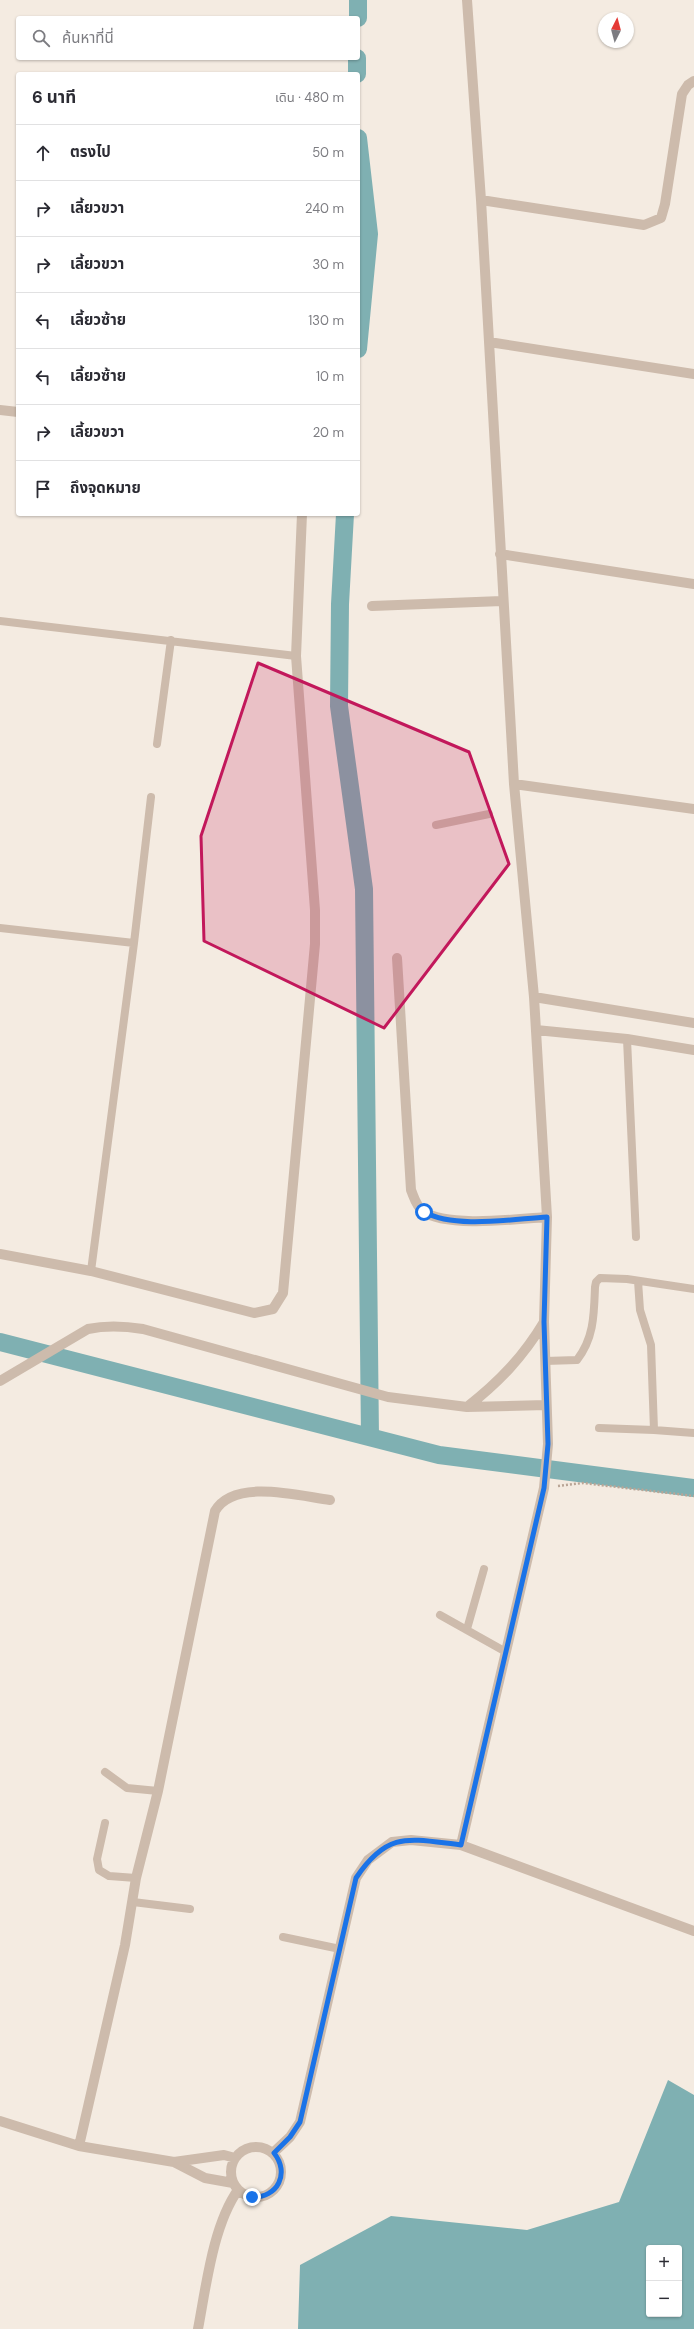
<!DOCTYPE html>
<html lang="th">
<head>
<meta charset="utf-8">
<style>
  :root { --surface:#fff; --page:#f2f2f3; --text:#2b2b33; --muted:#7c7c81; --line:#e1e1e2 }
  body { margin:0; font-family:"DM Sans","Noto Sans Thai",sans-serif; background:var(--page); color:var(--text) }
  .controls { position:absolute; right:12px; bottom:12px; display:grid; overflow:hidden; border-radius:4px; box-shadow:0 1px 3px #0004 }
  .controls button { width:36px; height:36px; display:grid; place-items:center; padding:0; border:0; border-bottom:1px solid var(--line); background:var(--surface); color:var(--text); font:20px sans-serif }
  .compass { position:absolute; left:598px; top:12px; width:36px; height:36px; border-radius:50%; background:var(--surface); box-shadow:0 1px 3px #0004; rotate:6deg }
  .stop { position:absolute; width:12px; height:12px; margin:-9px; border:3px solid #1a73e8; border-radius:50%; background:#fff }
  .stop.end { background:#1a73e8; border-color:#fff; box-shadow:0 1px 4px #0008 }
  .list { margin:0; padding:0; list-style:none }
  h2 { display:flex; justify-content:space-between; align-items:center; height:52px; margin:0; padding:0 16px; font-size:17px }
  h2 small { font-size:13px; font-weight:400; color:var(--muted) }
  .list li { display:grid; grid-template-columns:26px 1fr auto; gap:12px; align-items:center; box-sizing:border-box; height:56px; padding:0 16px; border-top:1px solid var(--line) }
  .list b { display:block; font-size:15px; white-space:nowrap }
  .list em { font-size:13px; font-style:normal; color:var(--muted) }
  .icon { flex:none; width:22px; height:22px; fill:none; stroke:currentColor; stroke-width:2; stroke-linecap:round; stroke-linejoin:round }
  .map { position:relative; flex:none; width:694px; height:2329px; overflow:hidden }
  .search { position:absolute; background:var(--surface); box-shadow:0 1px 3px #0004; left:16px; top:16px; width:344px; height:44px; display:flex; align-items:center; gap:10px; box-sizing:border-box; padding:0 14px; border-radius:4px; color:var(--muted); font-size:15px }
  .panel { position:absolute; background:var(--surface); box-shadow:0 1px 3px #0004; left:16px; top:72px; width:344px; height:444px; border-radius:4px }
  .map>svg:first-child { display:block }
</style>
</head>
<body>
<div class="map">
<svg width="694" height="2329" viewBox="0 0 694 2329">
  <rect width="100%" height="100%" fill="#f4ebe1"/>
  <path fill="#7fb0b2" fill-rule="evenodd" d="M668 2080 694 2095V2329H298L300 2265 391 2216 527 2230 619 2202ZM649 2248H679V2314H649Z"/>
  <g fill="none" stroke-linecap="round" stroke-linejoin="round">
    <path stroke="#7fb0b2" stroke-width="18" d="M358 18V0
      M357 74V58
      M358 138 369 234 358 349
      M345 514 340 604 339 706 364 889 370 1437
      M0 1342 439 1455 694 1488"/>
    <path stroke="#b9a596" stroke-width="2.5" stroke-dasharray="2 2" stroke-linecap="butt" d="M558 1486 583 1483 694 1496"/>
    <path stroke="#cdbbac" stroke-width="8" d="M0 621 296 656
      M157 744 171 640
      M436 825 489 814
      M0 928 134 943
      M627 1039 636 1237
      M91 1271 134 943 151 797
      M638 1281 640 1310 651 1345 654 1430 694 1433
      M545 1361 577 1360C594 1338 594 1315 595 1287L596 1282 600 1278 627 1279 694 1289
      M599 1428 654 1430
      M440 1615 506 1652
      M467 1629 484 1569
      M105 1772 127 1788 158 1791
      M105 1823 97 1859 99 1870 109 1876 136 1878
      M133 1902 190 1909
      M283 1937 340 1949"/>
    <path stroke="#cdbbac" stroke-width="10" d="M481 200 644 225 661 218 665 204 682 94 688 85 694 81
      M489 342 694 374
      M0 410 18 412
      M500 554 694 584
      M372 606 502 601
      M514 784 694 809
      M397 958 411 1190C414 1197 416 1206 423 1211 445 1228 518 1219 547 1217
      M534 997 694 1023
      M536 1030 627 1039 694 1050
      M0 1254 91 1271 254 1313 273 1309 283 1293 315 944V910L296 656 302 514
      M0 1381 88 1329C107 1325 124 1326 143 1329L388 1397 467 1407 546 1405
      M467 1407C499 1382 523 1357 544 1322
      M461 1845 544 1488 548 1444 544 1322 547 1217 534 997 514 784 481 200 467 0
      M0 2121 79 2146 174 2162 224 2155 235 2158
      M79 2146 125 1945 136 1878 158 1791 215 1511C234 1478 299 1496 330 1500
      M231 2172a25 25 0 1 1 50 0a25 25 0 1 1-50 0Z
      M273 2153 290 2137 300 2122 356 1878 368 1860 392 1842 411 1840 461 1845 694 1931
      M174 2162 205 2178 233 2183
      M198 2329C206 2287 213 2225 238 2190"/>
  </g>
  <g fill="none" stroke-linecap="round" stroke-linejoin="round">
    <path stroke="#1a73e8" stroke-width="5" d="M252 2197C278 2198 290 2173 274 2153L290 2137 300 2122 356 1878C388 1830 410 1839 461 1845L544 1488 548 1444 544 1322 547 1217C512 1219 455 1229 424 1212"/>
  </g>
  <path fill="#c2185b" fill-opacity="0.2" stroke="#c2185b" stroke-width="3" stroke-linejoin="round" d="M258 663 469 752 509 864 384 1028 204 941 201 836Z"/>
</svg>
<div class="controls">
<button>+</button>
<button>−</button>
</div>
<svg class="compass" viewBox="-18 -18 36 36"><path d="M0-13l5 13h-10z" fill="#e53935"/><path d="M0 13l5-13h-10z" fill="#7c7c81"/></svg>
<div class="stop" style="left:424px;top:1212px"></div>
<div class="stop end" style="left:252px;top:2197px"></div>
<div class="search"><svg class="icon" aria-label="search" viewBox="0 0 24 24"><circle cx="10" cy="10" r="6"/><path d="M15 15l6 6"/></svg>ค้นหาที่นี่</div>
<section class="panel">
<h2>6 นาที<small>เดิน · 480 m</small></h2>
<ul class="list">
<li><svg class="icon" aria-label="ahead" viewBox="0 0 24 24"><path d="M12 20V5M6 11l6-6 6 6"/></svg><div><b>ตรงไป</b></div><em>50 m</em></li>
<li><svg class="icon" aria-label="right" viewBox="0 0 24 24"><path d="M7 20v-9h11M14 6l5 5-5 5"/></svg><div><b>เลี้ยวขวา</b></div><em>240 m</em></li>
<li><svg class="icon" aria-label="right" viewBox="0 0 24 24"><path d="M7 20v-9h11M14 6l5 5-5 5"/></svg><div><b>เลี้ยวขวา</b></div><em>30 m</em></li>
<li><svg class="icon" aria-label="left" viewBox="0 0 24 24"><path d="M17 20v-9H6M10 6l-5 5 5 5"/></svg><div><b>เลี้ยวซ้าย</b></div><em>130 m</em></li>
<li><svg class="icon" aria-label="left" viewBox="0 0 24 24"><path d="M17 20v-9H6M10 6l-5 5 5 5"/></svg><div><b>เลี้ยวซ้าย</b></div><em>10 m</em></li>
<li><svg class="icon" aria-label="right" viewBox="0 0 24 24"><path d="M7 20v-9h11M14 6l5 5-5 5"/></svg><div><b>เลี้ยวขวา</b></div><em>20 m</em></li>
<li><svg class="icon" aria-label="arrive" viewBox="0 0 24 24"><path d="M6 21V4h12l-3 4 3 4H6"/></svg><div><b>ถึงจุดหมาย</b></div></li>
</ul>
</section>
</div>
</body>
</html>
